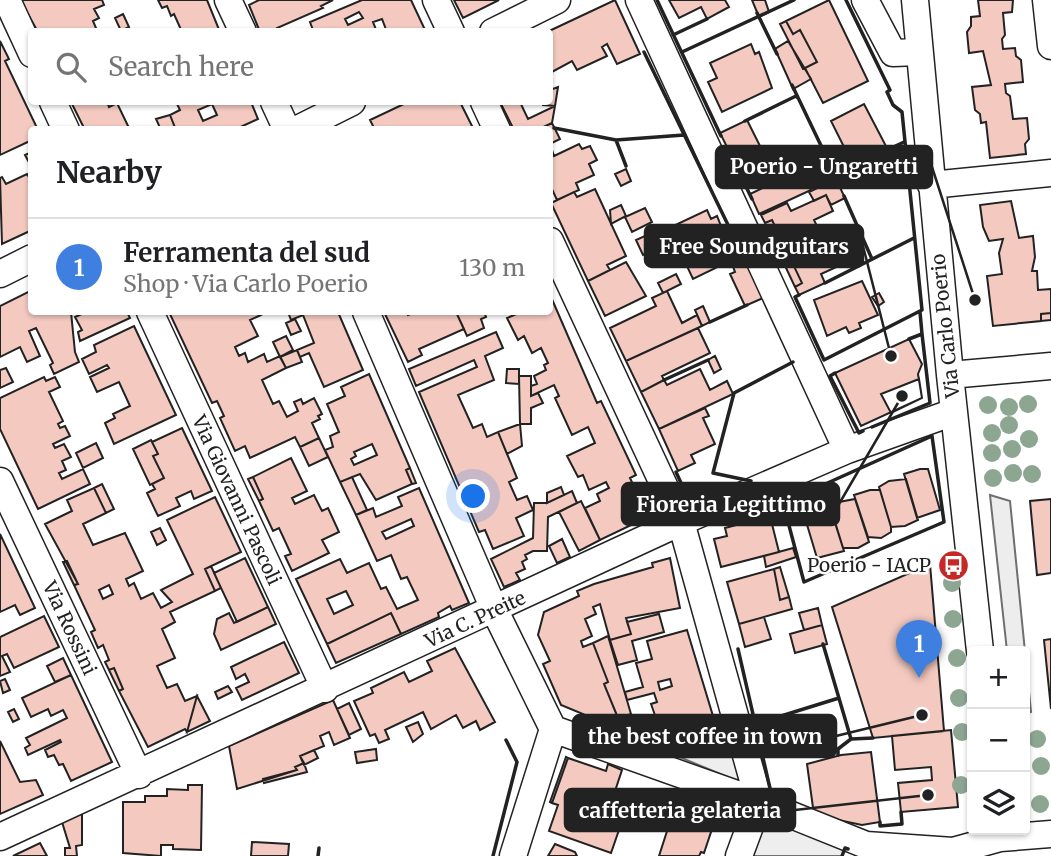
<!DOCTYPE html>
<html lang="en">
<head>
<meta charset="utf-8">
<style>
  :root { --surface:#fff; --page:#f6f6f6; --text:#202124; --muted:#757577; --line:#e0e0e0; --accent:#111827 }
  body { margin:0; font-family:Merriweather,serif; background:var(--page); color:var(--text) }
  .controls { position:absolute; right:21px; bottom:21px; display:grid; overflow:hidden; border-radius:7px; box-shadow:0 2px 5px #0004 }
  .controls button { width:63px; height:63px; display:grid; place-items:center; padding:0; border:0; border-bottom:2px solid var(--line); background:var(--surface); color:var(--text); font:35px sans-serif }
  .you { position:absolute; left:474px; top:497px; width:24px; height:24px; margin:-18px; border:5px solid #fff; border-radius:50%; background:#1a73e8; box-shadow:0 0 0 10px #1a73e833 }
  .badge { display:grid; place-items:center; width:46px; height:46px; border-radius:50%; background:var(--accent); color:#fff; font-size:23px; font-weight:700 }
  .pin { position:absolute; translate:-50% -58px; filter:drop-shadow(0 2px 4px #0008) }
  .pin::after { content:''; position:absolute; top:37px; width:24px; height:21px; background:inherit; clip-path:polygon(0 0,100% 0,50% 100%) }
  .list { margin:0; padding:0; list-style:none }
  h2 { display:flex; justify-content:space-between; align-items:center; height:91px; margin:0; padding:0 28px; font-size:30px }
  h2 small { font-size:23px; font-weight:400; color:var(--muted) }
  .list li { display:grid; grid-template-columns:46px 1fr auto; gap:21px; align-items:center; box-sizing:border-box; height:98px; padding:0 28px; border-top:2px solid var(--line) }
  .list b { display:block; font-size:26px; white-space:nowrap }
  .list p { margin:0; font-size:23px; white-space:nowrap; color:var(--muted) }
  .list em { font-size:23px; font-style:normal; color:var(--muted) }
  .icon { flex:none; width:38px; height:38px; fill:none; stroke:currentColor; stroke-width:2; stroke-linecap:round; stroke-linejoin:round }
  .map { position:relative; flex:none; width:1051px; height:856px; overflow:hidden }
  .search { position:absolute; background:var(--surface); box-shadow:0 2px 5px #0004; left:28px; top:28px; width:525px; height:77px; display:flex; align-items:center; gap:18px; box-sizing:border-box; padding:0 24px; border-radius:7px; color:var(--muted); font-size:26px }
  .panel { position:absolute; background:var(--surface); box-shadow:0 2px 5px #0004; left:28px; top:126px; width:525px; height:189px; border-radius:7px }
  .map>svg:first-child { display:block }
</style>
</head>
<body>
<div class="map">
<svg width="1051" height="856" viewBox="0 0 1051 856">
  <rect width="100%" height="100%" fill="#fff"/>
  <path fill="#eee" stroke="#6f6f6f" stroke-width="2" d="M723 724 742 783 653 746Z
    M764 819 845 848 842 856H750Z"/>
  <path fill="#ededed" stroke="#6f6f6f" stroke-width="2" d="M990 495 1010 501 1031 712 1025 715V651H1007Z"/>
  <path fill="#f3c9c0" stroke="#222" stroke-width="2" fill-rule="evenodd" d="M20 0H102L104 5 94 9 99 18 93 21 96 28 89 32H38Z
    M158 0H207L220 32H182L174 14 171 16 167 6 162 8Z
    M259 0H333L321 6 323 8 277 28 278 32H260L249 5Z
    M362 0H411L426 32H387L382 19 373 22 377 32H310L313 30 310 22ZM359 12 363 18 348 25 345 19Z
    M454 0H499L463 18Z
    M615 0 640 54 617 64 607 44 602 47 607 56 577 70 572 61 550 73V32H547Z
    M669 0H725L729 7 707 19 701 7 679 18Z
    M752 0H765L769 12 759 17Z
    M829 0 868 81 823 103 805 68 817 62 800 30 793 34 786 21Z
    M978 0H1013L1012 12 1003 13 1005 35 1002 39 1003 49 1015 48 1016 56 1021 60 1023 82 1005 84 1006 93 1010 96 1013 119 1027 118 1029 139 1025 144 1026 154 990 158 986 122 981 123 980 114 975 110 972 87 991 85 983 51 969 53 967 32 971 26V17L980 16Z
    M123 14 129 27 121 31 115 18Z
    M786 21 793 34 800 30 817 62 803 69 780 24Z
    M0 41 9 59 5 61 38 130H32V140L0 155Z
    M788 41 811 79 793 89 775 49Z
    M751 44 755 54 759 52 772 88 722 112 708 82 717 78 710 63Z
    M558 87 555 106 543 105V102H550V90Z
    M71 102H107L109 107 117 103 130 130 84 128Z
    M176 102H251L258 119 234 130H176L170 115 180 110ZM212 104 217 115 203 121 198 110Z
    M408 102H460L474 130H375L370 120Z
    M500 102H520L528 119 555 106 552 123 537 130H514Z
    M864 104 888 150 854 167 831 121Z
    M170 115 176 130H161L156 119Z
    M747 120 761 148 734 161 720 133Z
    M552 123 560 139 550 144V130H537Z
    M550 144 554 156 579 144 582 149 590 146 597 160 589 164 594 175 576 183 579 190 557 200 550 185Z
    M32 152V168L25 155Z
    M626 169 631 181 621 186 615 174Z
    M801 170 811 190 759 214 750 194Z
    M27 174 32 182V230L2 244 0 178 2 177 6 184Z
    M836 179 845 198 831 205 826 195 814 201 809 192Z
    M595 189 626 256 607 265 610 270 588 281 551 203 574 192 577 197Z
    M826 195 833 211 814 220 829 251 848 241 856 258 821 274 825 283 799 295 795 287 802 283 772 220 765 223 761 215 787 203 791 211Z
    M1011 201 1019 238 1033 236 1035 257 1032 271H1037L1038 290 1051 289V313L1041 314V321L993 326 987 276 1002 274 999 253 1003 239 989 241 983 227 980 205Z
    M621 205 626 216 611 224 610 210Z
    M645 208 652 222 632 232 625 217Z
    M707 210 711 219 717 216 734 259 693 279 669 228Z
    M772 220 802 283 795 287 765 223Z
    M656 231 662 245 643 255 636 240Z
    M743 255 763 298 745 306 730 274 735 272 731 261Z
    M626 262 646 296 605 316 588 281Z
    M676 274 681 284 663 293 658 283Z
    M862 281 878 315 859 323 861 328 849 333 846 327 827 336 814 300Z
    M32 290V312H71L75 352 79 362 54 374 50 365 53 363 36 328 29 331 40 356 27 362 20 347 0 357V306Z
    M667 291 682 323 697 315 702 326 626 361 610 328 656 306 652 298Z
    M879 293 884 302 878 306 872 297Z
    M551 297 597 403 601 401 636 475 630 478 648 517 600 540 585 508 600 501 597 494 609 488 606 482 589 490 583 475 578 477 567 456 595 443 588 427 572 435 555 398 559 396 554 385 531 396V386L537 384 534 376 546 370 544 365 548 363 541 348 532 353 524 336 518 340 507 318 521 312H550Z
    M703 306 710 322 702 326 695 310Z
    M86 312H127L130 318 80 341 78 332 82 330 75 317Z
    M169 312H259L261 315 250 320 258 336 235 347 239 356 245 353 248 362 264 354 267 362 280 356 286 368 262 380 273 404 279 401 287 417 298 411 294 402 301 399 303 404 314 398 322 414 318 416 320 419 312 423 319 438 300 447 295 437 250 458 245 446 235 451 220 418 224 416 217 401 212 403Z
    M288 312H338L363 370 324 387 309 353 300 357 297 350 314 343 303 315 291 320Z
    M384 312H407L408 315 416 312H456L464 329 419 349 422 355 408 362Z
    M456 312H484L486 317 481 319 484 328 467 336Z
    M1051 313V320L1041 321V314Z
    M295 319 301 331 291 335 286 323Z
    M134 326 176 415 114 444 105 423 115 418 113 414 130 406 119 382 97 392 90 377 109 368 107 365 89 374 82 359 96 352 94 345Z
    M698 328 710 353 662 376 664 380 641 392 626 361Z
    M496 332 503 348 485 356 494 380 458 395 473 428 482 424 487 437 498 432 517 478 509 482 517 500 527 496 533 510 516 518 524 536 493 549 485 530 479 532 419 392 477 367 474 360 416 386 409 369Z
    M286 336 293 350 280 357 273 342Z
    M909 339 922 364 918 374 922 398 861 426 835 373Z
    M297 350 302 362 286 368 280 357Z
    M715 356 721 369 714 373 708 360Z
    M6 368 13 382 0 388V370Z
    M507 369H519V384L506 383Z
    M700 369 710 390 727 381 733 394 659 429 641 392 664 380 667 385Z
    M369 374 410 468 406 470 412 484 376 500 360 474 340 482 325 450 333 447 330 436 339 432 327 404 345 396 341 387ZM372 444 377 455 354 465 351 459 356 456 354 452Z
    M519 376H531V396L538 393 543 403 531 408V424H520Z
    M44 377 46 381 55 377 60 387 49 392 63 421 58 424 60 428 65 426 70 436 53 444 55 448 64 444 71 457 62 461 66 470 59 473 62 479 83 469 90 484 38 509 0 429V398Z
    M919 379 922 398 891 413 881 394Z
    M705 408 709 416 703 418 715 444 691 455 695 463 678 471 659 429Z
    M520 424 522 446 507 454 498 432Z
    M182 428 212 491 194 499 191 491 176 498 180 506 158 516 147 493 155 489 152 484 164 478 153 456 158 454 152 442Z
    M319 438 328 457 309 466 300 447Z
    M151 440 158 454 153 456 164 478 150 485 133 449Z
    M96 443 103 458 83 468 76 453Z
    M291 458 307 491 292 498 295 504 314 495 322 511 328 508 339 532 322 540 329 553 292 571 285 556 291 554 279 528 273 531 259 501 263 499 253 477Z
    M410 468 416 483 412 484 406 470Z
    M920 469H928L940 510 917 518 904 474Z
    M253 477 263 499 259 501 248 479Z
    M352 477 367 510 356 515 340 482Z
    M906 479 918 520 905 526 891 527 879 487 889 481Z
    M102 484 114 509 106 513 94 488Z
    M561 487 564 495 547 503V493Z
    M94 488 106 513 83 524 93 545 125 533 143 571 126 579 129 586 134 583 141 599 153 593 161 608 172 602 161 590 193 574 167 520 215 497 241 552 205 569 215 591 170 612 175 622 162 629 175 658 157 666 167 688 177 684 185 701 197 696 187 732 185 729 148 747 119 691 123 689 114 668 109 670 105 662 109 660 103 645 98 648 91 632 95 630 74 585 78 584 45 524 72 511 67 500ZM109 585 113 594 103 599 99 590Z
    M419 488 469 603 452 610 450 606 438 613 439 617 401 634 391 613 327 644 296 579 340 559 347 573 369 563 381 589 386 587 397 609 418 600 407 577 401 579 391 555 377 561 356 515 373 508 376 517 402 506 398 497ZM411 519 414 526 386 539 382 532ZM346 591 353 605 334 614 327 599Z
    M870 490H880L891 527V532L881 538 868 537 854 495Z
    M572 491 577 503 548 517 547 551H533L525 555 527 559 522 562 525 569 516 573 520 580 504 587 491 559 533 538 534 503H547Z
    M855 499 869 542 858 548H843L830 507 839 502Z
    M1051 499V573L1037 575 1030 501Z
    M581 501 600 540 579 551 559 512Z
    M831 509 844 551 817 558 805 518Z
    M770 516 779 552 721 567 714 539 727 536 725 528Z
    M160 528 166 540 157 545 151 532Z
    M0 534 35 608 20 615 15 605 0 612Z
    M562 539 570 557 557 563 549 546Z
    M793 548 796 557 766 567 764 556Z
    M245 558 268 607 237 622 214 573Z
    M670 558 680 608 626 618 631 634 610 640 600 604 593 607 596 614 585 619 592 636 581 641 583 647 593 643 608 682 604 684 618 718 602 722 561 705 543 664 550 661 538 635 544 612 579 596 577 591 594 584 653 567 652 563Z
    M67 561 78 584 74 585 63 562Z
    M930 564 944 731 873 738 832 607Z
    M211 566 221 588 215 591 205 569Z
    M780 567 789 597 780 600 774 569Z
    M774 569 780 600 789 597 792 609 739 624 727 582Z
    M268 607 276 624 221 650 214 634 217 619 229 613 234 623Z
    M818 608 822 625 804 630 799 613Z
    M391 613 401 634 336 663 327 644Z
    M659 614 664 632 632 641 637 660 618 665 610 640 631 634 627 622Z
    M44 616 59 647 14 668 7 654 2 656 10 672 0 676V637Z
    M764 617 771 639 745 647 739 624Z
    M822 625 827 644 795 653 790 634Z
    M687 630 716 726 685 738 683 729 663 738 651 704 657 702 654 693 627 700 625 692 643 687 636 663 652 659 647 641ZM670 679 672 686 660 690 658 682Z
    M608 636 631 714 618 718 604 684 608 682 593 643Z
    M1051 639V709L1044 640Z
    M284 642 299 673 242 700 236 688 249 682 245 674 236 679 231 667Z
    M455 648 495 722 480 730 476 721 463 728 456 715 431 729 423 712 385 730 389 739 379 743 375 734 370 736 354 701 373 693 371 688 404 672 409 682 432 671 427 661Z
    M63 658 71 675 55 682 47 666Z
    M114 668 123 689 119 691 109 670Z
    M71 675 112 762 71 781 63 764 59 765 54 755 48 757 45 750 61 742 60 740 28 755 25 748 30 745 26 738 67 718 63 710 51 716 48 709 31 717 22 698Z
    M5 679 10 690 3 693 0 681Z
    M228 686 232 692 218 699 215 692Z
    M197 696 210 721 187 732Z
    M333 700 350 738 334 745 329 732 320 736 324 746 300 756 304 763 295 767 297 770 237 789 229 746Z
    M349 703 361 729 349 735 337 709Z
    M14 709 19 719 13 722 8 712Z
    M418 722 423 734 413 742 406 727Z
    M951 730 958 807 901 812 898 783 932 780 931 767 895 770 892 736Z
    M0 741 20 782 36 780 43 795 0 814Z
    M376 749 377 760 357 763 355 752Z
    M314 750 318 758 304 765 300 756Z
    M871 752 880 822 862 825 814 815 807 764 841 755Z
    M566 757 568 758 552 803 550 802Z
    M568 758 606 771 608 764 622 770 613 797 598 792 597 797 602 799 595 818 620 827 611 853 549 831 558 805 552 803Z
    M304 763 307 772 264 783 263 779 297 770 295 767Z
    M188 785H202L201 850 173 849V845H161V856L123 853V802H145V796H167V789L188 790Z
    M665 808 696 819 695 823 712 829 704 853 701 852 699 856H659L668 828 659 824 655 818 659 810Z
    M82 813V845L76 846 77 856H65V848H70L62 822Z
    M252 842 289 844 288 856H251Z
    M40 843 47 856H13Z
    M555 844 575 852 577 856H548Z"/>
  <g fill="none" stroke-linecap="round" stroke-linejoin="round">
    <defs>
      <path id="minor" d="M7 0 32 54
        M228 0 243 32
        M436 0 451 32
        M639 0 847 450
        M865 0 893 53 919 52
        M915 0 950 375 980 651
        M1046 0 1051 46
        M493 32 557 0
        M53 102 66 130
        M274 102 287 130
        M484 102 497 130
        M296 130 352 102
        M931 185 1051 173
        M550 241 681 522 759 802
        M0 274 32 258
        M150 312 325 689
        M366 312 494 609 553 729 513 856
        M950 375 1051 366
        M0 481 139 775
        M553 729 759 802 866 845 953 851 1000 838 1051 834
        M0 837 681 522 847 450 954 412
        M739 856 759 802"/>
    </defs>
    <use href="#minor" stroke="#222" stroke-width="29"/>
    <use href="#minor" stroke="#fff" stroke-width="26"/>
    <path stroke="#222" stroke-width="3.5" d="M657 0 721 136
      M757 13 777 54
      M673 35 707 19
      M644 52 730 229
      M682 52 794 0
      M792 85 836 177 823 183
      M745 121 796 96 798 98
      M554 128 616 140 684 135
      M616 140 626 166
      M885 151 904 142
      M732 158 752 199
      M834 174 836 177 857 166
      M844 196 872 259
      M825 283 914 238
      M799 295 795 297 824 360 922 310 902 112 893 105 887 92 890 90 846 0
      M710 322 747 305
      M909 339 922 334 920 312
      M835 373 830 376 859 433 863 431
      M664 380 708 360
      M872 427 930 403 922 334
      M932 436 944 522 804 582 783 503Z
      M676 472 692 507
      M751 481 713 473 734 393 793 362
      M823 644 851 739
      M738 649 772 797
      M755 724 839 698
      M838 755V749L851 739 873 738
      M880 822V826L902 824 901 812
      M318 856 319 848
      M493 856 517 762 506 740
      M842 856 845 848 848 849"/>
  </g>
  <g fill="#8da692">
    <circle cx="1028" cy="404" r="9"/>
    <circle cx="988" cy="405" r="9"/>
    <circle cx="1009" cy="407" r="9"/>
    <circle cx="1009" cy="425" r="9"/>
    <circle cx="992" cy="433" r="9"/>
    <circle cx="1029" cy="439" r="9"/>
    <circle cx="1012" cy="449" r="9"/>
    <circle cx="992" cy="453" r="9"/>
    <circle cx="1013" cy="473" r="9"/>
    <circle cx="1032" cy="474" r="9"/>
    <circle cx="993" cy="478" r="9"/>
    <circle cx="952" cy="583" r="9"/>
    <circle cx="953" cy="619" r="9"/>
    <circle cx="957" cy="658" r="9"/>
    <circle cx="959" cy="698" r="9"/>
    <circle cx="962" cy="732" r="9"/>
    <circle cx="1037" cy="739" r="9"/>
    <circle cx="1041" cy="766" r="9"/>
    <circle cx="961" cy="785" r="9"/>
    <circle cx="1040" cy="804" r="9"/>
  </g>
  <defs>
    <symbol id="bus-disc" viewBox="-11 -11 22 22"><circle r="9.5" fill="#c62828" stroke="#fff"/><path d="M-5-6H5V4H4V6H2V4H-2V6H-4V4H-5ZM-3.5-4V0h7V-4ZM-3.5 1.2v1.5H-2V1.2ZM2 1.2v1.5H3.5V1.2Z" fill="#fff"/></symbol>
  </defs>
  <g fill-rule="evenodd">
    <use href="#bus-disc" x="936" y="548" width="35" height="35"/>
  </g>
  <g text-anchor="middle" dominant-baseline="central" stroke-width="5" stroke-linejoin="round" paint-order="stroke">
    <g font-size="19" fill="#222" stroke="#fff">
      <text transform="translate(945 326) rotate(-96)">Via Carlo Poerio</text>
      <text transform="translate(237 500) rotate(65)">Via Giovanni Pascoli</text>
      <text transform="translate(475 619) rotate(-25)">Via C. Preite</text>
      <text transform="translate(70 628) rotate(65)">Via Rossini</text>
    </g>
    <g font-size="19" fill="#222" stroke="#fff" text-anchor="end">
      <text x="931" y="565">Poerio - IACP</text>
    </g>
  </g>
  <path fill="none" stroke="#222" stroke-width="2.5" d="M975 300L932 167M891 356L863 246M902 396L839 504M922 715L836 736M928 795L795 810"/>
  <g fill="#222" stroke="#fff" stroke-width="2.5">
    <circle cx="975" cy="300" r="7"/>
    <circle cx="891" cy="356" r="7"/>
    <circle cx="902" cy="396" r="7"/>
    <circle cx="922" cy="715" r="7"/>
    <circle cx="928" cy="795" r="7"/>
  </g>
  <g fill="#222" stroke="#222" stroke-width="2.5">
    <rect x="716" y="146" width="216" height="42" rx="7"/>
    <rect x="645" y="225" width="218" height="42" rx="7"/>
    <rect x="622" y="483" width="217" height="42" rx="7"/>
    <rect x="573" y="715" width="263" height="42" rx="7"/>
    <rect x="565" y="789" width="230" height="42" rx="7"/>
  </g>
  <g font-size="21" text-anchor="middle" font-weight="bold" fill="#fff">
    <text x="824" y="174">Poerio - Ungaretti</text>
    <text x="754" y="254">Free Soundguitars</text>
    <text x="731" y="512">Fioreria Legittimo</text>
    <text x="705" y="744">the best coffee in town</text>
    <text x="680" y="818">caffetteria gelateria</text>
  </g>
</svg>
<div class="controls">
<button>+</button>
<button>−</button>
<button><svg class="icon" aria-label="layers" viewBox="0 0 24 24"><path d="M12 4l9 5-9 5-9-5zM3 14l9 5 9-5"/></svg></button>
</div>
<div class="you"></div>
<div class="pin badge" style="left:919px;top:678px;background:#3f7fe0">1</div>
<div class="search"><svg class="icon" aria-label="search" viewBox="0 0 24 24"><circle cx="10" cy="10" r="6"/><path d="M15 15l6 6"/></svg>Search here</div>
<section class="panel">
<h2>Nearby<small></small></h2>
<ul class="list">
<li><span class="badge" style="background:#3f7fe0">1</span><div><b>Ferramenta del sud</b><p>Shop · Via Carlo Poerio</p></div><em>130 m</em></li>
</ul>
</section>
</div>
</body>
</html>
